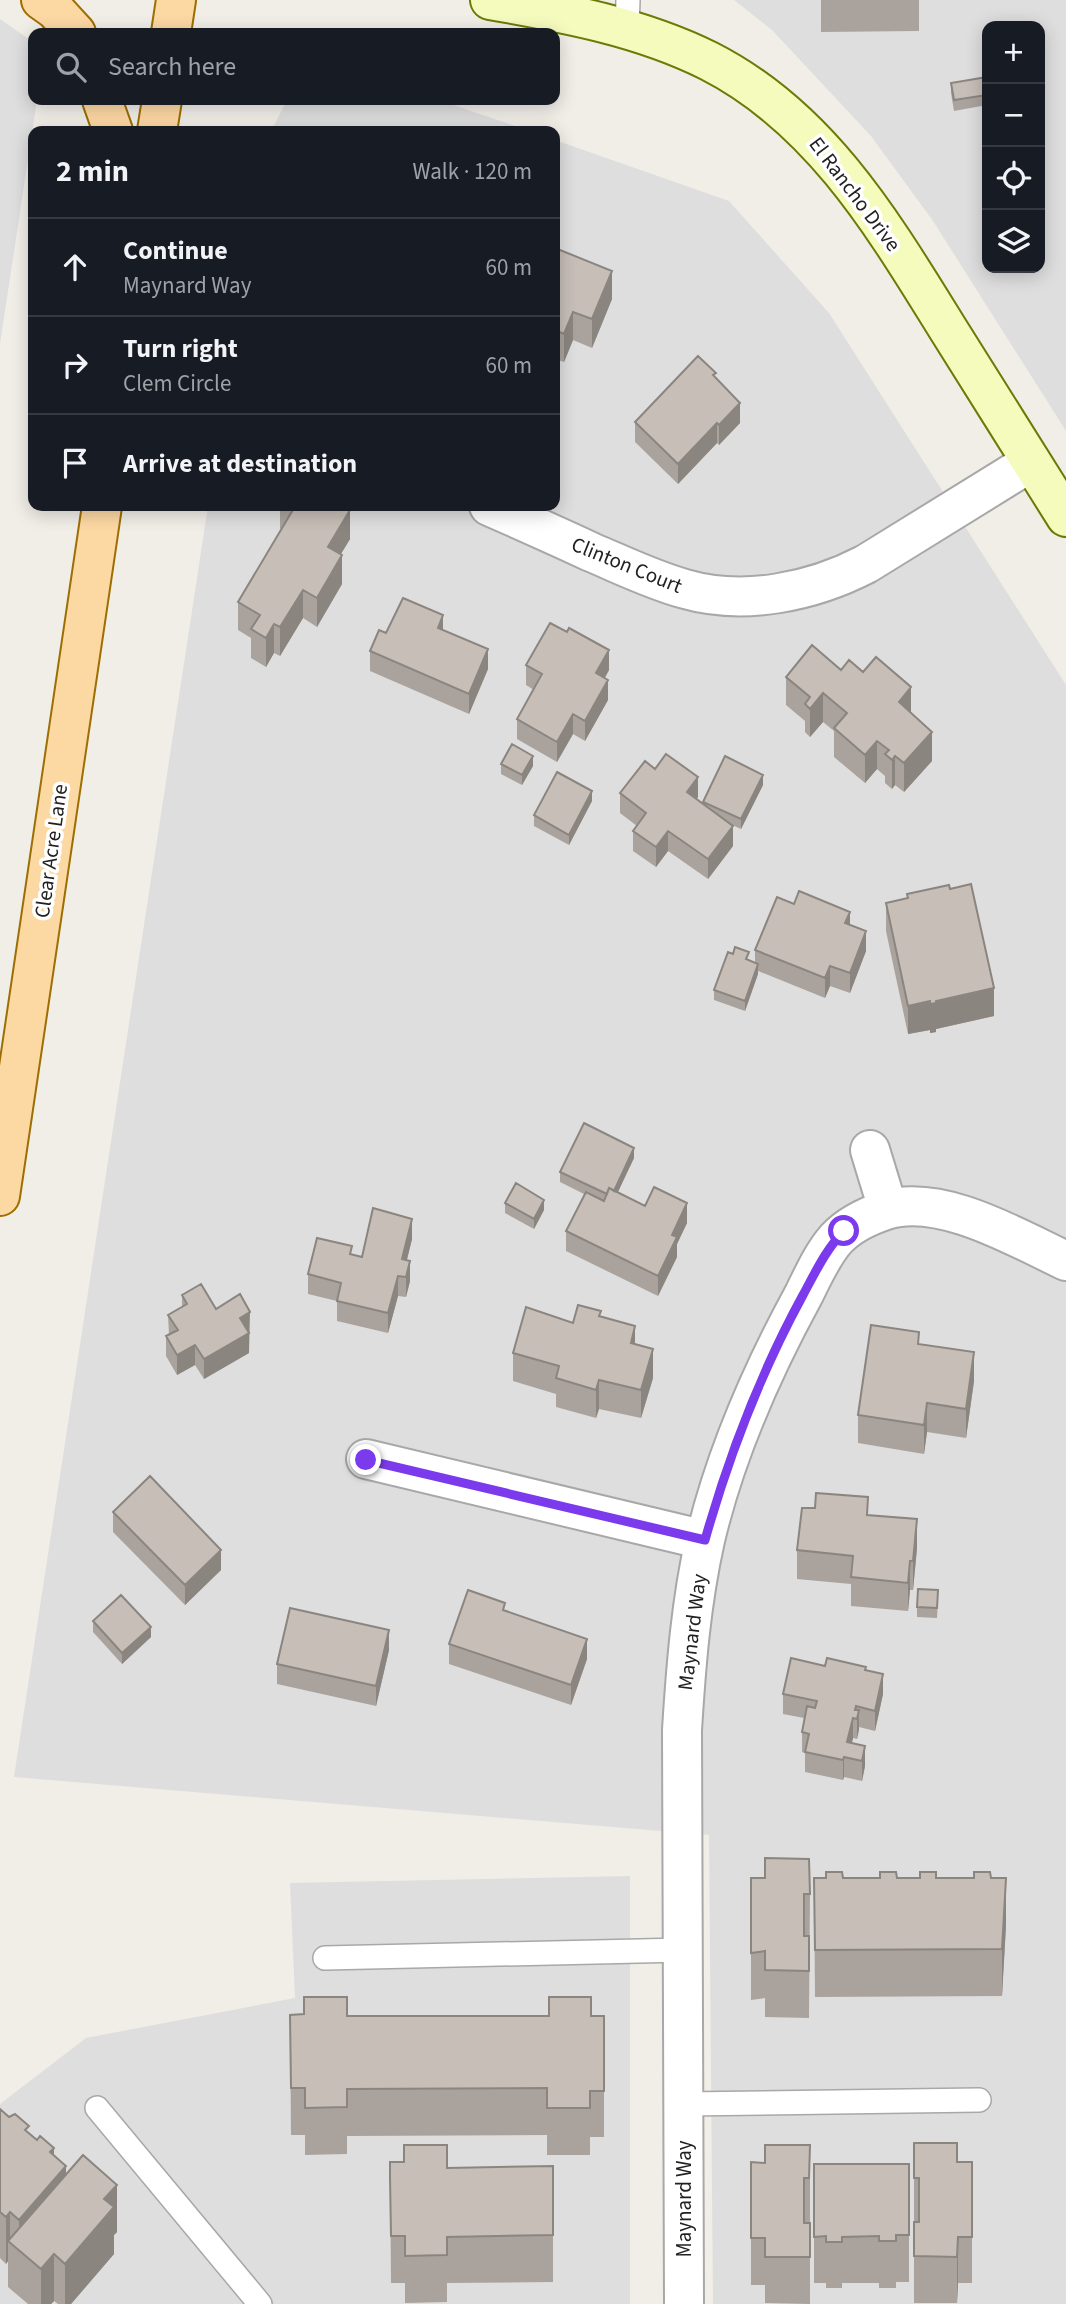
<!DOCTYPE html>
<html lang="en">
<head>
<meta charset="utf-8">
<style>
  :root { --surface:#171b24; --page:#242831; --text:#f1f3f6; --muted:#9ea1a6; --line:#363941 }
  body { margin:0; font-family:"Source Sans 3",sans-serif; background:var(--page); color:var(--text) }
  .controls { position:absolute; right:21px; top:21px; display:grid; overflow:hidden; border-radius:14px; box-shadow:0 4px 18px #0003 }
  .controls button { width:63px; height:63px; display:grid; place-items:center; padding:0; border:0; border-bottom:2px solid var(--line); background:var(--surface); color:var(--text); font:35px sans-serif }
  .stop { position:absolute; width:21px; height:21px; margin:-16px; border:5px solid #7c3aed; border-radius:50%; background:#fff }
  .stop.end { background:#7c3aed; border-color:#fff; box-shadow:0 2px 7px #0008 }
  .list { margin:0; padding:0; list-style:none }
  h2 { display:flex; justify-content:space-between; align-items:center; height:91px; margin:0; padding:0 28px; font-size:30px }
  h2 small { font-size:23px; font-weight:400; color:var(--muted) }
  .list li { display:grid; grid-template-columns:46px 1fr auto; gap:21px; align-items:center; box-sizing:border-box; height:98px; padding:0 28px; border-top:2px solid var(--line) }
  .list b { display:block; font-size:26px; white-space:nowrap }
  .list p { margin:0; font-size:23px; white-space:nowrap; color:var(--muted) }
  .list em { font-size:23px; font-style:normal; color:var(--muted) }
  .icon { flex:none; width:38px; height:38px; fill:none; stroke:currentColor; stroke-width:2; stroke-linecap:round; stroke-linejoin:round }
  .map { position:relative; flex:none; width:1066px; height:2304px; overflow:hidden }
  .search { position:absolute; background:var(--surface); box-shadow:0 4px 18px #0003; left:28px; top:28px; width:532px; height:77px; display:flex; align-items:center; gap:18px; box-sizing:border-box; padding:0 24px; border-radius:14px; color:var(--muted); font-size:26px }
  .panel { position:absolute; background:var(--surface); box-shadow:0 4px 18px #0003; left:28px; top:126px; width:532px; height:385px; border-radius:14px }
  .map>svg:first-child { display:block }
</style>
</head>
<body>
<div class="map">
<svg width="1066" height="2304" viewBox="0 0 1066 2304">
  <rect width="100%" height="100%" fill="#f1eee8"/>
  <path fill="#dfdede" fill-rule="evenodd" d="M734 0H1066V431L933 221 871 136 772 30ZM987 26H1040V268H987Z
    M0 19 33 42V100H37L0 344Z
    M287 100H439L530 131H271Z
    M555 140 729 201 829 313 1066 685V2304H713L709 1835 14 1777 208 506H555Z
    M630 1876V2304H0V2104L86 2038 295 1998 290 1883Z"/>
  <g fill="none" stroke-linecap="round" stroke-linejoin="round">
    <defs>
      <path id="service" d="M627 29 628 0
        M325 1958 683 1950
        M684 2104 979 2100
        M97 2108 260 2304"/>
      <path id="minor" d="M489 506C523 521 557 536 591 552 622 565 652 580 685 589 744 606 812 592 866 564L1031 462
        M870 1150 888 1209
        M366 1459 705 1540
        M684 2304 682 1730C686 1666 691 1602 705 1540 725 1455 762 1371 804 1294 813 1276 822 1255 836 1239 849 1225 868 1216 886 1210 941 1193 1017 1238 1066 1261"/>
      <path id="secondary" d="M490 0C565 13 641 27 709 61 821 118 884 226 948 329 987 392 1027 454 1066 517"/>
      <path id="primary" d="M41 0 55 10 76 33
        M171 33 176 0
        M102 100 113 131
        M157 131 162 100
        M0 1196 102 506"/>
    </defs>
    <use href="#service" stroke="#a8a8a8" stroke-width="26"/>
    <use href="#minor" stroke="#a8a8a8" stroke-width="42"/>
    <use href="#secondary" stroke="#6a7b05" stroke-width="42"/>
    <use href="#primary" stroke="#9d6e01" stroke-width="42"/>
    <use href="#service" stroke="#fff" stroke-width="23"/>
    <use href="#minor" stroke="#fff" stroke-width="38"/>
    <use href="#secondary" stroke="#f5fabd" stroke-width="38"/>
    <use href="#primary" stroke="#fcd8a3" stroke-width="38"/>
  </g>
  <path fill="#aaa39d" d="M821 0H919V31L821 32Z
    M987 77V105L954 111 951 93V83Z
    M555 248 612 299 592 348 573 340 564 362 555 359Z
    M716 378 740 423 719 445 717 443 678 484 635 442V422Z
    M280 506H343L350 539 341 554 342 584 317 627 303 618 280 656 274 653 266 667 251 658V638L238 630V602L281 529 280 528Z
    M443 630 488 669 469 714 370 671V651L386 633Z
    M526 665 609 670 605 678 608 700 585 741 573 734 557 762 517 739V719L534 690 526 685Z
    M841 670 911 713 932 761 904 792 895 785 892 789 885 783V776L877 769 865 783 834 757V731L823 722 810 737 805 732V721L786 705V677Z
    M501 764 533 766 522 785 501 774Z
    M763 785 741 829 730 824 733 846 708 879 668 851 656 867 633 851V831L637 826 620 813V793L698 797 696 799 703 804V802Z
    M592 801 569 845 534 826V815Z
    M907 894 994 1016 936 1029V1032L930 1033V1030L908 1034 886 931V903L907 898Z
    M755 950 866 951 850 993 830 986 825 998 758 971V974L745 1011 714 1000V990L749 961 755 963Z
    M634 1158 617 1192 645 1206 687 1223 677 1244V1257L658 1296 566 1251V1231L584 1194 560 1182V1172Z
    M505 1203 544 1210 534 1229 505 1213Z
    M412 1239 407 1260 410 1281 406 1297 398 1296 388 1333 337 1321V1301L308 1294V1274L352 1255 362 1257Z
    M182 1295 216 1309 250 1332 249 1333V1353L204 1379 195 1365 177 1375 166 1356V1336L169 1335 168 1315 182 1307Z
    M601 1317 635 1344 653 1378 641 1418 599 1409 596 1418 556 1407V1394L513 1381V1353L573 1323Z
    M919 1344 974 1381 966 1438 927 1432 924 1454 858 1443V1415Z
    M113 1512 221 1570 185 1605 113 1532Z
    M868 1515 917 1548 913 1590H910L908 1611 851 1606V1584L797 1579V1550Z
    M938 1600 937 1618 917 1617V1607Z
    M505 1611 587 1659 571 1705 449 1664V1644Z
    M93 1621 151 1637 122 1664 93 1632Z
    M389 1650 376 1706 277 1684V1664Z
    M825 1666 866 1670 883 1694 875 1731 859 1727 857 1739 853 1738 852 1743 865 1766 862 1781 844 1777 843 1780 805 1772V1753L802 1752V1732L804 1718 783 1714V1694Z
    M751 1878 810 1894 809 2018 765 2017V1998L751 2000Z
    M814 1878H991L1006 1925 1002 1996 815 1997Z
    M290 2015 347 2016H604V2137H590V2155H547V2135L347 2136V2154L305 2155V2135H291Z
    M0 2109 54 2156 66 2175 117 2232 114 2235V2254L71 2304H58L54 2301 51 2304H28L8 2287V2261L6 2264 0 2258Z
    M914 2143 957 2162H972V2283H958L957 2303H914Z
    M810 2145V2304L765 2303V2285H751V2162L765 2163Z
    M390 2162 447 2168 553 2166V2282L447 2283V2302L405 2303V2283H391Z
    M814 2164H909V2282H896V2288H879V2283H842V2288H826V2283H814Z"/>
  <path fill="#8b8580" d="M612 271V299L592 348V319Z
    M573 312V340L564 362V334Z
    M740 403V423L719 445V425Z
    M717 423V443L678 484V464Z
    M350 510V539L328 575V547Z
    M342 555V584L317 627V598Z
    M303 590V618L280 656V627Z
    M443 615V635L438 628Z
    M274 624V653L266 667V638Z
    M488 649V669L469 714V694Z
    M609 650V670L596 693V673Z
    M608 680V700L585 741V721Z
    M911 687V716L899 702Z
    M823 693V722L810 737V709Z
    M573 714V734L557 762V742Z
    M932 732V761L904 792V763Z
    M877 741V769L865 783V755Z
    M533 756V766L522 785V775Z
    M895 756V785L892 789V760Z
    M763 775V785L741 829V819Z
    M698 777V797L687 812V792Z
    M592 791V801L569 845V835Z
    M733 826V846L708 879V859Z
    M668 831V851L656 867V847Z
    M850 912V932L845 923Z
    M866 931V951L850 993V973Z
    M758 964V974L745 1011V1001Z
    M830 966V986L825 998V978Z
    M994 988V1016L936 1029V1032L930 1033V1004L936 1001Z
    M930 1001V1030L908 1034V1006Z
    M634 1148V1158L611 1207V1196Z
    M544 1200V1210L534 1229V1219Z
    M687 1203V1223L677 1244V1257L658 1296V1276L672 1235Z
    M412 1219V1239L402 1279V1259Z
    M410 1261V1281L406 1297V1277Z
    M398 1276V1296L388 1333V1313Z
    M250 1312 249 1353 204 1379V1359L240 1318Z
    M635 1326V1355L631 1343Z
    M195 1345V1365L177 1375V1355Z
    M653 1349V1378L641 1418V1390Z
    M974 1352V1381L966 1438V1409Z
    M599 1380V1409L596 1418V1390Z
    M927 1403V1432L924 1454V1425Z
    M917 1519V1548L913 1590V1561Z
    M221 1550V1570L185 1605V1585Z
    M910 1561V1590L908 1611V1583Z
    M151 1627V1637L122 1664V1653Z
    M389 1630V1650L376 1706V1686Z
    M587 1639V1659L571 1705V1685Z
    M883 1674V1694L875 1731V1711Z
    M859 1710V1730L857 1739V1719Z
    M853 1718V1738L848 1758 847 1742Z
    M865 1746V1766L862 1781V1761Z
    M844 1757V1777L843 1780V1760Z
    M1006 1878V1925L1002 1996V1949Z
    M54 2148V2180L66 2166V2213L19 2249V2220L50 2152Z
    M117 2185V2232L114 2235V2254L71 2304H65V2264L104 2199Z
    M10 2212V2242L8 2241V2261L6 2264V2217Z
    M958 2237V2283L957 2303V2257Z
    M54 2254V2301L51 2304H41V2269Z"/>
  <path fill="#c6beb7" stroke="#8b8580" stroke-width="2" d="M987 77V95L954 100 951 83Z
    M555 248 612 271 592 319 573 312 564 334 555 330Z
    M698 356 716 373 713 375 740 403 719 425 717 423 678 464 635 422Z
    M291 506H343L350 510 328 547 342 555 317 598 303 590 280 627 274 624 266 638 251 629 260 615 238 602 294 508Z
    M403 598 443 615 438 628 488 649 469 694 370 651 379 630 386 633Z
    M550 623 567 632 569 628 609 650 596 673 608 680 585 721 573 714 557 742 517 719 542 674 526 665Z
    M812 645 841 670 849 660 863 672 876 657 911 687 899 702 932 732 904 763 895 756 892 760 885 754 889 750 877 741 865 755 834 728 847 713 823 693 810 709 805 704 810 697 786 677Z
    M512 744 533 756 522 775 501 764Z
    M666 754 698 777 687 792 733 826 708 859 668 831 656 847 633 831 646 813 620 793 645 761 655 769Z
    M725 756 763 775 741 819 703 802Z
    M557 772 592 791 569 835 534 815Z
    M971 884 994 988 936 1001V1003L930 1004V1001L908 1006 886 903 908 898 907 894 949 885 950 889Z
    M799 891 850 912 845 923 866 931 850 973 830 966 825 978 755 950 777 897 794 904Z
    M735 947 749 952 746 959 758 964 745 1001 714 990 728 952 733 954Z
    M584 1123 634 1148 614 1191 609 1188 607 1194 560 1172Z
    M516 1183 544 1200 534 1219 505 1203Z
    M654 1187 687 1203 672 1235 677 1237 658 1276 566 1231 586 1192 604 1201 609 1188 645 1206Z
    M373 1208 412 1219 402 1259 410 1261 406 1277 398 1276 388 1313 337 1301 341 1283 308 1274 317 1238 352 1246 350 1254 362 1257Z
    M201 1284 216 1309 240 1294 250 1312 240 1318 249 1333 204 1359 195 1345 177 1355 166 1336 178 1330 168 1315 187 1304 182 1295Z
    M578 1305 601 1311 599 1316 635 1326 631 1343 653 1349 641 1390 599 1380 596 1390 556 1378 559 1366 513 1353 526 1307 573 1323Z
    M871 1325 919 1332 918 1344 974 1352 966 1409 927 1403 924 1425 858 1415Z
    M150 1476 221 1550 185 1585 113 1512Z
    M816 1493 868 1497 867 1515 917 1519 913 1561H910L908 1583 851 1577 853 1556 797 1550 802 1508H815Z
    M918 1589 938 1590 937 1608 917 1607Z
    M468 1590 505 1603 503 1610 587 1639 571 1685 449 1644Z
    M121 1595 151 1627 122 1653 93 1621Z
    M290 1608 389 1630 376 1686 277 1664Z
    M791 1658 825 1666 827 1658 866 1667 865 1670 883 1674 875 1711 856 1706 855 1710H859L857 1719 853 1718 847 1742 865 1746 862 1761 844 1757 843 1760 805 1752 809 1734 802 1732 807 1706 815 1708 817 1701 783 1694Z
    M765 1858 809 1859 810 1894H804V1936H809V1971L765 1970V1951L751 1953V1878H765Z
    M826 1872H842L843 1878H880V1872H896L897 1878H920V1872H936V1878H974V1872H990L991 1878H1006L1002 1949 815 1950 814 1878H826Z
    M304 1997H347V2016H549V1997H591V2016H604V2091H590V2108H547V2088L347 2089V2107L305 2108V2088H291L290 2015 304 2014Z
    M0 2109 9 2117 15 2114 29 2126 25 2130 37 2140 40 2136 54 2148 50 2152 66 2166 19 2220 10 2212 6 2217 0 2212Z
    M914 2143H957V2162H972V2237H958L957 2257 914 2256V2222H919V2178H914Z
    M404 2145H447V2168L553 2166V2235L447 2237V2255L405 2256V2236H391L390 2177V2162H404Z
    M765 2145H810L809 2178H804V2223H810V2257H765V2238H751V2162L765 2163Z
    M83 2155 117 2185 104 2199 114 2207 65 2264 54 2254 41 2269 8 2241Z
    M814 2164H909V2235H896V2241H879V2236L842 2237V2242H826V2236L814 2237Z"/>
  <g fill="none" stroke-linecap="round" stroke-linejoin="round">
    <path stroke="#7c3aed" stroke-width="9" d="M366 1460 705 1540C729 1455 761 1372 803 1295 815 1273 826 1249 844 1231"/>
  </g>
  <g text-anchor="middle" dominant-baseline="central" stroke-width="7" stroke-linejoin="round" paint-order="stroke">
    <g font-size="21" fill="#212121" stroke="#fff">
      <text transform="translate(855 194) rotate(53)">El Rancho Drive</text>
      <text transform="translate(627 565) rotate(22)">Clinton Court</text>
      <text transform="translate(51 851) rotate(-82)">Clear Acre Lane</text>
      <text transform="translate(692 1632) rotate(-83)">Maynard Way</text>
      <text transform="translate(684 2199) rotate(-90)">Maynard Way</text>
    </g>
  </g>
</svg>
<div class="controls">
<button>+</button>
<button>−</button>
<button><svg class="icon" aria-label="locate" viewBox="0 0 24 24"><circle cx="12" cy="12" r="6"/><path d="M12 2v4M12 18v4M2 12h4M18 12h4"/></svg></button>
<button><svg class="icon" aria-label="layers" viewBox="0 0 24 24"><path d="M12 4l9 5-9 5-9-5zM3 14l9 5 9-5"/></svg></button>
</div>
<div class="stop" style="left:844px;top:1231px"></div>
<div class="stop end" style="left:366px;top:1460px"></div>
<div class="search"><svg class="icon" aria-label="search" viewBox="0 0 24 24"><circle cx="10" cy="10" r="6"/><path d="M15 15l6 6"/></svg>Search here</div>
<section class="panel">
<h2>2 min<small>Walk · 120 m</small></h2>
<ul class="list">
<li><svg class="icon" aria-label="ahead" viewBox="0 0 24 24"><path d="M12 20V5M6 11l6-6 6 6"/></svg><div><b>Continue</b><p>Maynard Way</p></div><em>60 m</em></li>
<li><svg class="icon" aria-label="right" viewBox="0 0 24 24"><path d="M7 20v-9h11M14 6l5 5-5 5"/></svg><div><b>Turn right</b><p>Clem Circle</p></div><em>60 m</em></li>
<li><svg class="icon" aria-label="arrive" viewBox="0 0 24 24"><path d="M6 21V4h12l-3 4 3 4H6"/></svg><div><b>Arrive at destination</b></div></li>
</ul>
</section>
</div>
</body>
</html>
